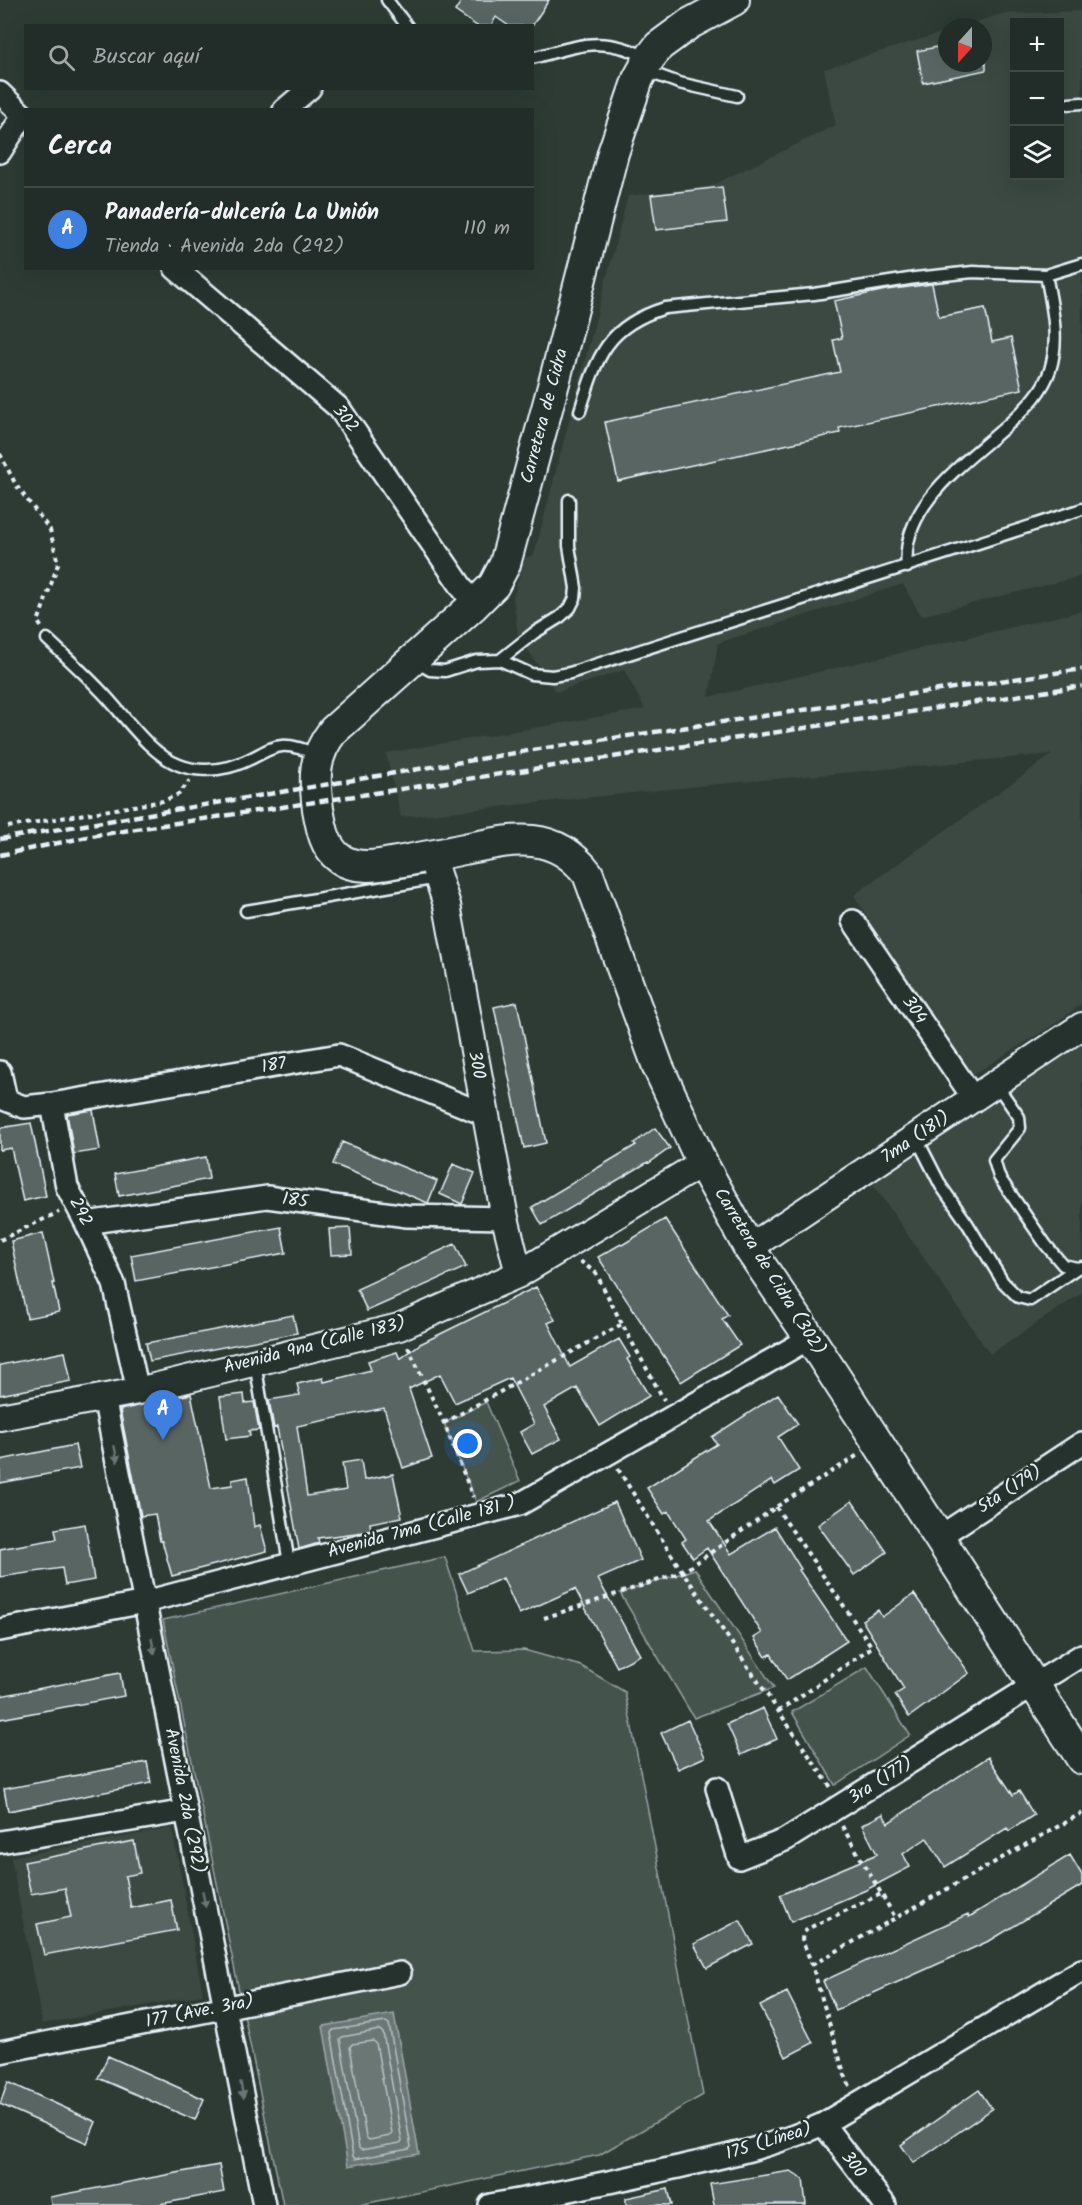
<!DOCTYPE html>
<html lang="es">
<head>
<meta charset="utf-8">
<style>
  :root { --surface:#222c28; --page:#2e3834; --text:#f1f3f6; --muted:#a2a7a8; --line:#3f4845; --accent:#8abfa5 }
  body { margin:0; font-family:Kalam,sans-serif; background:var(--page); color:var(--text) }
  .controls { position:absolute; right:18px; top:18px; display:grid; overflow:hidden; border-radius:0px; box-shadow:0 6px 24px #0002 }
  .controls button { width:54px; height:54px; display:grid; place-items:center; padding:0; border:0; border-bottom:2px solid var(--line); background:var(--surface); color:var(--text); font:30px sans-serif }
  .compass { position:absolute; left:938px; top:18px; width:54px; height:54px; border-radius:50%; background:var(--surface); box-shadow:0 6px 24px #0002; rotate:201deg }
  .you { position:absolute; left:468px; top:1444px; width:21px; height:21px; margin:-15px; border:4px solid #fff; border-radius:50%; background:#1a73e8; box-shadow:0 0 0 9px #1a73e833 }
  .badge { display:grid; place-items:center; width:39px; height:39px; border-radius:50%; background:var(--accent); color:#fff; font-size:20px; font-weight:700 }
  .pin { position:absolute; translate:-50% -50px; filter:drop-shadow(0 2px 3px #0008) }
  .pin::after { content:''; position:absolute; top:32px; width:21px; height:18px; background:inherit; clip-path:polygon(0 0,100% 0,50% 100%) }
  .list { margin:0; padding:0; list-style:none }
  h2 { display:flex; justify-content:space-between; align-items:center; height:78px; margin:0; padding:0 24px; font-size:26px }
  h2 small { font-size:20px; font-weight:400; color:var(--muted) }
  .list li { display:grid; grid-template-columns:39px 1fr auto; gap:18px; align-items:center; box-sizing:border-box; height:84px; padding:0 24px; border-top:2px solid var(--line) }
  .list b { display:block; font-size:22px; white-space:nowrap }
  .list p { margin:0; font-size:20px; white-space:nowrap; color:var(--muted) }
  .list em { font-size:20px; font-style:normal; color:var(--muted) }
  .icon { flex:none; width:33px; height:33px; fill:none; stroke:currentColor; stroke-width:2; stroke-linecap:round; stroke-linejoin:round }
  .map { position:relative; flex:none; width:1082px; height:2205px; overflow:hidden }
  .search { position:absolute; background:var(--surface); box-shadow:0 6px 24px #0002; left:24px; top:24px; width:510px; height:66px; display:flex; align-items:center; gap:15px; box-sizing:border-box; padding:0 21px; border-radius:0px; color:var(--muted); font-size:22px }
  .panel { position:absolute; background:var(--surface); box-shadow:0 6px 24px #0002; left:24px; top:108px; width:510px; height:162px; border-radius:0px }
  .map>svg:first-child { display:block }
</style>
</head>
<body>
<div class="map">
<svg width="1082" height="2205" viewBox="0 0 1082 2205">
  <rect width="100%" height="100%" fill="#2e3b35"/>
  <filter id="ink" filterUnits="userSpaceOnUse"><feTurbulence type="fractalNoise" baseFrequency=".0167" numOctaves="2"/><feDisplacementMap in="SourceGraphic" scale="12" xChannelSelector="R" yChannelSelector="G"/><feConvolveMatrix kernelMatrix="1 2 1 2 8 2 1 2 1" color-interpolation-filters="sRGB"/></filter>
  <g filter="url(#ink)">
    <path fill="#3b4843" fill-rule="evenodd" d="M1082 11V576L921 616 903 584 718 643 709 697 1082 611V1004L1050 1027 966 1079 854 895 1053 754 719 784 401 817 386 753 645 709 624 670 556 692 518 635 513 597 525 558 534 555 628 196 711 186 836 125 824 69 947 31V63H983V27H960L1001 14ZM1014 22H1060V176H1014Z
      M1082 1044V1293L990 1354 870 1180Z
      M172 1828 203 1995 42 2024 11 1857Z"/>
    <path fill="#45524e" stroke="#96a2a3" stroke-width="1.5" d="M486 1402 520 1481 476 1502 444 1423Z
      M445 1557 475 1651 524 1650 581 1666 625 1692 703 2095 599 2155 359 2205H283L163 1620Z
      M695 1569 774 1688 694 1718 620 1593Z
      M867 1667 910 1735 835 1785 792 1712Z"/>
    <path fill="#6b7775" stroke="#9da8a9" stroke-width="1.5" d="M394 2014 419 2154 348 2166 323 2026Z"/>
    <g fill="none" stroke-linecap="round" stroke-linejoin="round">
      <path stroke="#b6c0c4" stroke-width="1.5" d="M386 2022 389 2024 411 2147 409 2149 355 2159 353 2156 331 2033 333 2030Z
        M380 2030 383 2033 402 2141 400 2143 361 2150 359 2148 340 2039 342 2037Z
        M373 2041 376 2043 392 2133 390 2136 369 2140 366 2137 350 2047 352 2044Z"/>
    </g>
    <path fill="#596563" stroke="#e8f1f8" stroke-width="1.5" d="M462 0H549L532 26H509L496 17 491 26H477L455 11Z
      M947 45V63H986V70L923 83 917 51Z
      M722 187 727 222 656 230 651 195Z
      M932 284 939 317 985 308 992 342 1011 338 1022 389 839 428 840 433 618 481 605 422 840 372 833 340 842 338 834 301 886 290Z
      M517 1002 546 1143 524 1148 494 1007Z
      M93 1110 100 1150 74 1154 67 1114Z
      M31 1123 46 1196 23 1201 11 1148 0 1150V1128Z
      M655 1128 670 1148 649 1163 648 1162 542 1225 532 1207 636 1145 634 1143Z
      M342 1142 437 1181 428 1203 333 1164Z
      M206 1157 209 1179 119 1196 115 1174Z
      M453 1164 475 1173 462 1204 440 1194Z
      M665 1219 728 1315 722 1319 740 1345 681 1382 598 1257 621 1244 622 1245Z
      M281 1227 286 1253 136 1281 131 1255Z
      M350 1228 352 1254 331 1255 329 1229Z
      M43 1233 54 1283H53L59 1312 27 1318 11 1241Z
      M455 1244 466 1267 367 1311 357 1289Z
      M536 1287 555 1320 548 1323 570 1367 619 1339 630 1357 627 1359 649 1396 600 1426 577 1388 544 1407 561 1439 532 1454 520 1432 534 1424 510 1378 455 1403 440 1374 409 1389 432 1458 403 1468 384 1408 297 1426 307 1496 346 1490 342 1463 361 1460 364 1480 393 1474 402 1517 370 1523 371 1530 364 1532 318 1538 319 1543 299 1549 277 1427 274 1428 269 1400 300 1395 297 1384 323 1378 324 1382 371 1370 368 1361 397 1352 400 1359 420 1344Z
      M293 1315 297 1333 150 1361 146 1343Z
      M65 1352 71 1381 0 1395V1365Z
      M191 1394 211 1488 232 1485V1480L248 1477 254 1527 260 1525 267 1551 172 1576 162 1541H160L155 1514 141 1516 120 1410Z
      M244 1394 245 1403 254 1402 259 1430 249 1431 250 1436 226 1439 220 1397Z
      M778 1394 798 1424 778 1437 799 1470 775 1485 772 1480 709 1521 731 1554 775 1527 801 1569 799 1570 847 1641 787 1680 771 1654 766 1657 754 1638 762 1633 707 1548 693 1558 682 1542 686 1539 668 1511 664 1514 647 1488 717 1444 712 1437Z
      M75 1445 80 1468 0 1483V1460Z
      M852 1501 887 1552 854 1575 818 1525Z
      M615 1502 641 1560 598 1579 640 1655 617 1667 575 1589 519 1614 503 1578 468 1593 459 1574Z
      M85 1524 94 1580 65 1585 62 1568 0 1577V1549L57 1539 55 1529Z
      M914 1594 969 1673 909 1717 895 1695 904 1689 862 1620 878 1610 882 1617Z
      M120 1673 124 1696 0 1719V1696Z
      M763 1708 777 1739 741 1755 727 1724Z
      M688 1720 705 1757 678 1769 661 1733Z
      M988 1757 1013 1795 1019 1791 1034 1815 1009 1831 1007 1828 945 1867 927 1838 903 1854 910 1867 866 1890 791 1922 780 1895 877 1854 862 1825 883 1814 888 1823Z
      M147 1762 151 1783 8 1811 4 1789Z
      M134 1841 140 1873 125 1876 131 1908 171 1900 177 1930 44 1955 37 1924 71 1917 65 1888 31 1894 24 1862Z
      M1070 1855 1082 1875V1885L991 1940 836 2010 823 1981 968 1914 969 1917Z
      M740 1920 753 1944 707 1968 694 1944Z
      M787 1992 813 2043 786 2057 760 2006Z
      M108 2056 204 2099 195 2120 98 2078Z
      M8 2082 96 2122 87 2143 0 2104Z
      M979 2090 992 2109 914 2163 901 2145Z
      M219 2165 224 2192 155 2205H51L50 2197Z
      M791 2171 803 2179 806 2205H714L710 2184Z
      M668 2189 672 2205H626V2198Z"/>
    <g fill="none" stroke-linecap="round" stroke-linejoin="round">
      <defs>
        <path id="service" d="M387 0 407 26
          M532 58C578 46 604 34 649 59
          M646 71 679 83 737 96
          M1069 104 1082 103
          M580 411C597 357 606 326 665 308L814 294 915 278 973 272 1046 275 1082 264
          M907 567C900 503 971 459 1012 421 1028 406 1043 391 1050 370 1060 339 1052 306 1046 275
          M47 639C65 656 83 672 100 690 123 713 148 753 179 765 194 771 213 771 229 767 271 756 268 733 318 755
          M500 660 534 633 560 617 570 608 575 598 576 588 569 546V500
          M414 661 430 670 445 671 477 661 500 660 531 674 552 676 570 673C741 617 912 566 1082 509
          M246 911 438 878
          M996 1084 1019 1117 1020 1128 994 1160 999 1177 1046 1245 1063 1265 1077 1268 1082 1267
          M916 1137 941 1186 967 1223 1003 1282 1018 1297 1030 1300 1077 1268
          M255 1363 289 1563"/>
        <path id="minor" d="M0 93 26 118
          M284 110 310 88
          M0 152 23 116
          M175 268 339 408 474 605
          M853 921 974 1099
          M0 1072 6 1100 24 1107 52 1104 339 1055 486 1115
          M52 1104 67 1187 86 1223 114 1284 138 1391
          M86 1223 267 1197 407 1216 505 1218
          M104 1397 264 2205
          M939 1537 1082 1443
          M0 1630 145 1602 520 1504 810 1338
          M717 1788 739 1858 785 1840 1082 1655
          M0 1842 186 1811
          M0 2052 400 1973
          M823 2124 885 2205
          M490 2205C550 2195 610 2182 669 2169 722 2157 773 2147 823 2124L1082 1970"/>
        <path id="tertiary" d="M431 856 447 905 505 1218 519 1274
          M749 1248 1082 1026
          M0 1417 138 1391 399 1327 519 1274 702 1163"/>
        <path id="secondary" d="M734 0 689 24 659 46 649 59 638 79 613 153 555 379 505 564 494 585 474 605 333 731C313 756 314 778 318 809 321 825 324 847 339 858 355 870 378 866 397 862 419 858 441 854 464 849 512 839 554 829 588 874L658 1067 702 1163 749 1248 810 1338 1082 1759"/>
      </defs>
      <use href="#service" stroke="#e8f1f8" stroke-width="15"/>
      <use href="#minor" stroke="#e8f1f8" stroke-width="26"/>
      <use href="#tertiary" stroke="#e8f1f8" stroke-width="30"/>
      <use href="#secondary" stroke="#e8f1f8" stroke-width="34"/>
      <path stroke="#e8f1f8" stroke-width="4" stroke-dasharray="4.5 4.5" stroke-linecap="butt" d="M0 454 16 485 50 530 58 564 38 622 42 628
        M8 827 163 801 179 794 190 780
        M0 1240 59 1212
        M580 1261 596 1273 622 1324
        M408 1347 444 1423 473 1497
        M444 1423 622 1324 664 1400
        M618 1469 678 1565 832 1789
        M776 1507 872 1647 779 1711
        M544 1618 683 1572 776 1507 858 1455
        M842 1826 896 1919
        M812 1965 1082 1813
        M850 2086 844 2073 812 1965 802 1939 803 1933 809 1928 881 1894"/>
      <use href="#service" stroke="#26332d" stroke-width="10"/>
      <use href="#minor" stroke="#26332d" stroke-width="21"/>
      <use href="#tertiary" stroke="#26332d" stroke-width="26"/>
      <use href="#secondary" stroke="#26332d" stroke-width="30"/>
      <path stroke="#e8f1f8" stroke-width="4.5" stroke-dasharray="9 4.5" stroke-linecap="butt" d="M0 839 539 749 1082 669
        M0 855 97 835 1082 686"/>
    </g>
    <defs><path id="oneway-solid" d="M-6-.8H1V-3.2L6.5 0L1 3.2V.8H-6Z" transform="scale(1.5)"/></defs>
    <g fill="#6a7674">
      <use href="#oneway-solid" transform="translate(116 1454) rotate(79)"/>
      <use href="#oneway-solid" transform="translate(153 1646) rotate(79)"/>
      <use href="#oneway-solid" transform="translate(204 1899) rotate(79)"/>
      <use href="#oneway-solid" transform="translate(242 2090) rotate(79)"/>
    </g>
  </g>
  <g text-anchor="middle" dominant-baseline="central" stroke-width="5" stroke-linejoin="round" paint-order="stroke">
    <g font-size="18" fill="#e8f1f8" stroke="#26332d">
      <text transform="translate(545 416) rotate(-75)">Carretera de Cidra</text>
      <text transform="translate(345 419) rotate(52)">302</text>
      <text transform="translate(914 1010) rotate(56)">304</text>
      <text transform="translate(476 1065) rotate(79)">300</text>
      <text transform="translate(274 1066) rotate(-10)">187</text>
      <text transform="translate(916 1138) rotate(-34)">7ma (181)</text>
      <text transform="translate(295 1201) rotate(8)">185</text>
      <text transform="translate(80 1212) rotate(63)">292</text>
      <text transform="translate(769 1272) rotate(58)">Carretera de Cidra (302)</text>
      <text transform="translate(315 1346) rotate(-14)">Avenida 9na (Calle 183)</text>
      <text transform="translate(1010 1490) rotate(-33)">5ta (179)</text>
      <text transform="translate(422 1528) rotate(-15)">Avenida 7ma (Calle 181 )</text>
      <text transform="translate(881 1781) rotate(-32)">3ra (177)</text>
      <text transform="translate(184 1801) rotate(79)">Avenida 2da (292)</text>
      <text transform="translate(200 2012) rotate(-11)">177 (Ave. 3ra)</text>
      <text transform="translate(769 2142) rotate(-17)">175 (Línea)</text>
      <text transform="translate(853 2165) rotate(53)">300</text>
    </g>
  </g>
</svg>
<div class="controls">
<button>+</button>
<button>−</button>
<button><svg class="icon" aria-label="layers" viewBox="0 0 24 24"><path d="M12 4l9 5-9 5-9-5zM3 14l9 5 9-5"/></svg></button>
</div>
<svg class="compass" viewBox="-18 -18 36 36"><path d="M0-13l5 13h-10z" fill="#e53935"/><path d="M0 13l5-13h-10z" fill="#a2a7a8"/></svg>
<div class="you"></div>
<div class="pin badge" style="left:163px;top:1440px;background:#3f7fe0">A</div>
<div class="search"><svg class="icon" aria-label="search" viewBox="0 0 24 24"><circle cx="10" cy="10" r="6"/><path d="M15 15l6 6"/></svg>Buscar aquí</div>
<section class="panel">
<h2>Cerca<small></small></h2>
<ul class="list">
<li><span class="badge" style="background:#3f7fe0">A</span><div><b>Panadería-dulcería La Unión</b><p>Tienda · Avenida 2da (292)</p></div><em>110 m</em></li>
</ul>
</section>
</div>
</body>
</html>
